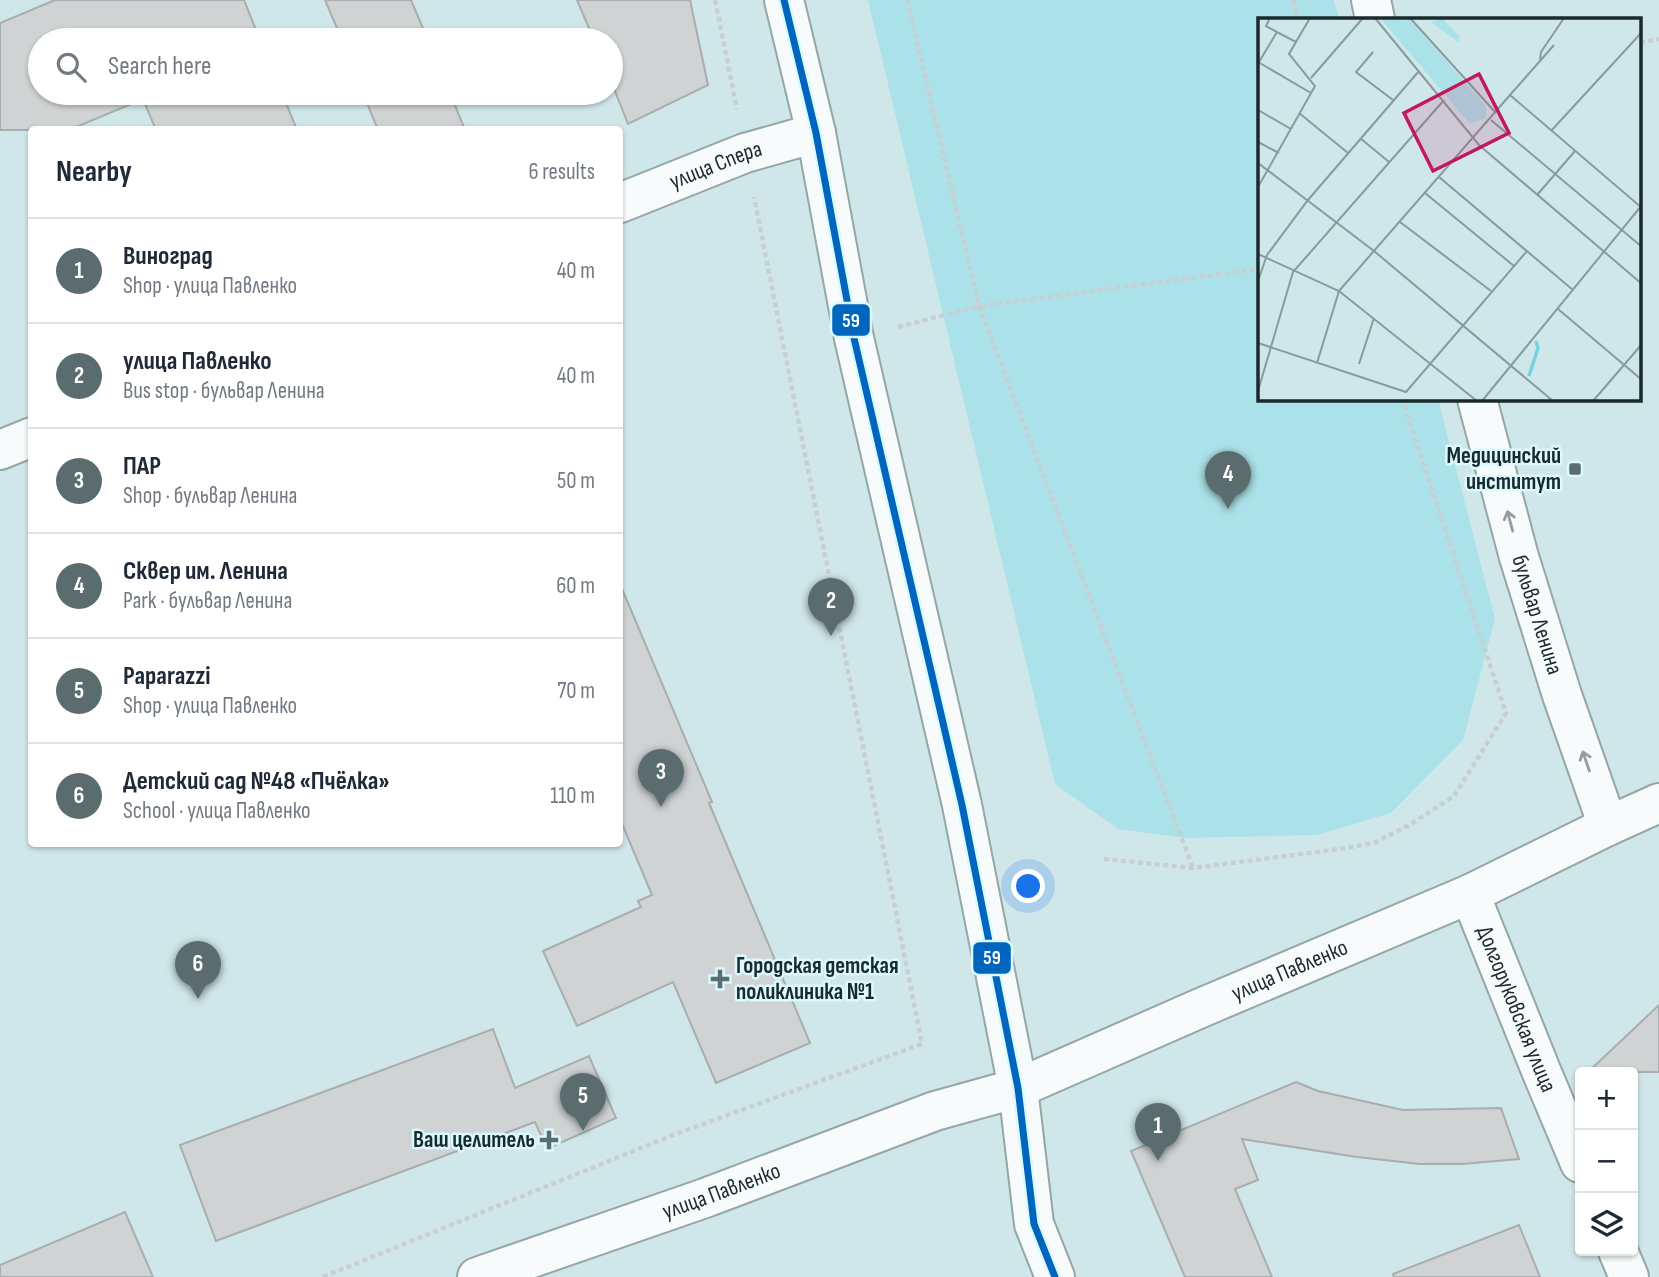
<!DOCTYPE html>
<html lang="en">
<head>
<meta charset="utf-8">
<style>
  :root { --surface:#fff; --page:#f2f2f3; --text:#1f2937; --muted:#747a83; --line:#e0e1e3; --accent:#5a6c6e }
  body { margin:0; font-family:"Sofia Sans Condensed",sans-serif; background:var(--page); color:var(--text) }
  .controls { position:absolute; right:21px; bottom:21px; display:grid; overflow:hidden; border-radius:7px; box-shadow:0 2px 5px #0004 }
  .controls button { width:63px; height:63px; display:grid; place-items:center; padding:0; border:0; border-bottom:2px solid var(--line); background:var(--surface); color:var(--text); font:35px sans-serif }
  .you { position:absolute; left:1029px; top:887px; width:24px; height:24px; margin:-18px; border:5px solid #fff; border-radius:50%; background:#1a73e8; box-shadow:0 0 0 10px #1a73e833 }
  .badge { display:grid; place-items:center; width:46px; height:46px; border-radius:50%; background:var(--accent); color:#fff; font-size:23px; font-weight:700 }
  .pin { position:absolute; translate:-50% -58px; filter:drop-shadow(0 2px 4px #0008) }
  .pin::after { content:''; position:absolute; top:37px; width:24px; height:21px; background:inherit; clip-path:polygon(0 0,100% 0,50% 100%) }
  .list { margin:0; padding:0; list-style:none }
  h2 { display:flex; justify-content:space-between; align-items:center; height:91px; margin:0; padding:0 28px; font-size:30px }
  h2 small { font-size:23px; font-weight:400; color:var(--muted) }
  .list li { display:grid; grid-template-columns:46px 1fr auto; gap:21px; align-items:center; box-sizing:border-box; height:105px; padding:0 28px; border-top:2px solid var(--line) }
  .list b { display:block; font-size:26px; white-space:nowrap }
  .list p { margin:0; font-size:23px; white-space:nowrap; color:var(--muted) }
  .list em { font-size:23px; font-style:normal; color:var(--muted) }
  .icon { flex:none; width:38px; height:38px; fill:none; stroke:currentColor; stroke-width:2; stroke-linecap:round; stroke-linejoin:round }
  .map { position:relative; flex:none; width:1659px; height:1277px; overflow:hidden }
  .search { position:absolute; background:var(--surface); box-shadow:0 2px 5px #0004; left:28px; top:28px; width:595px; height:77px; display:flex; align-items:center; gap:18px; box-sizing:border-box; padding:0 24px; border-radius:38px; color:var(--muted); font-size:26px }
  .panel { position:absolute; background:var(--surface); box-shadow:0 2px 5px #0004; left:28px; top:126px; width:595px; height:721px; border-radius:7px }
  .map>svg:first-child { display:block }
</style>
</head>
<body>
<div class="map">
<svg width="1659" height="1277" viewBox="0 0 1659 1277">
  <rect width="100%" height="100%" fill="#d0e7ea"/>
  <path fill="#abe2e9" d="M868 0H1334L1339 19H1260V399H1438L1495 619 1463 740 1391 813 1317 835 1184 838 1118 829 1055 784Z"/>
  <path fill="#d0d3d4" stroke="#a8adae" stroke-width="2" d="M55 0H244L260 40H40V93H282L297 130H156L143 99 69 130H0V23Z
    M325 0H411L428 40H342Z
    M577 0H690L708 85 628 124 611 81V40H594Z
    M363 93H450L465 130H378Z
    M620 584 712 802 709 803 810 1043 716 1083 673 982 577 1026 543 951 641 907 638 901 652 895 620 819Z
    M1659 1005V1072H1588Z
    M493 1029 515 1088 589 1056 616 1118 547 1149 535 1122 216 1241 180 1145Z
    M1296 1082 1318 1091 1403 1110 1501 1108 1519 1159 1462 1164H1420L1357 1157 1242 1139 1258 1180 1235 1189 1272 1277H1185L1131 1151Z
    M125 1212 153 1277H0V1265Z
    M1519 1225 1540 1277H1394L1393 1274Z"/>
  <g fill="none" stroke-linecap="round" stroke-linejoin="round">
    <defs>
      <g id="street">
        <path id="s1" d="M620 203 745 153 816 133"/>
        <path d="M0 450 32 437"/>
        <path id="s2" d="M1470 894 1542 1073 1580 1163"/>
        <path d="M1618 1251 1629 1277"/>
      </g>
      <g id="secondary">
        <path id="s3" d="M477 1277 705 1198 935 1111 1018 1088"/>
      </g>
      <g id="primary">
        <path d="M784 0 816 133 854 338 962 805 1018 1088 1034 1224 1055 1277"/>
        <path d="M1371 0 1375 19"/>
        <path id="s4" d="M1477 399 1519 557 1562 695 1608 826"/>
        <path id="s5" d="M1018 1088 1203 1007 1470 894 1608 826 1659 803"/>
      </g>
    </defs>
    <use href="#street" stroke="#94a6a7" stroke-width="42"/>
    <use href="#secondary" stroke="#94a6a7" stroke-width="42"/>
    <use href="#primary" stroke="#94a6a7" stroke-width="42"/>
    <path stroke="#c8cfd0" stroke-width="4.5" stroke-dasharray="5 3.5" stroke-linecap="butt" d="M715 0 737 109
      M907 0 979 306 1193 868
      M1293 0 1298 19
      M1640 43 1659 39
      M898 327 979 306 1260 269
      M1104 859 1193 868 1347 848 1376 842 1411 824 1454 796 1506 713 1402 399
      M323 1277 673 1135 922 1044 754 197"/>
    <use href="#street" stroke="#f8fbfc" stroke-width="38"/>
    <use href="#secondary" stroke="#f8fbfc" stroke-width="38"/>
    <use href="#primary" stroke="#f8fbfc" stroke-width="38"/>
    <defs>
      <path id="bus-1" d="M784 0 816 133 854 338 962 805 1018 1088 1034 1224 1055 1277"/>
    </defs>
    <use href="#bus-1" stroke="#dafaff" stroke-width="12"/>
    <use href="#bus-1" stroke="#0065bd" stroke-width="7"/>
  </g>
  <defs><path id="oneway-shaft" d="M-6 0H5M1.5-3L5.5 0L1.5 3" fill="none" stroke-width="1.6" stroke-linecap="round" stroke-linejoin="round" transform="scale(1.75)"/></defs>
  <g stroke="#949d9e">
    <use href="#oneway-shaft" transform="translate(1510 521) rotate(-105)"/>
    <use href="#oneway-shaft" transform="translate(1586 761) rotate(-109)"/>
  </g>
  <g fill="#5a6c6e" stroke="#dafaff" stroke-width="2.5">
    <rect x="1568" y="462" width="14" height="14" rx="3.5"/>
    <path d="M716.5 968.5h7v7h7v7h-7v7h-7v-7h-7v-7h7z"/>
    <path d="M545.5 1129.5h7v7h7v7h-7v7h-7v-7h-7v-7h7z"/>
  </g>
  <g text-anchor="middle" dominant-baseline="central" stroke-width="5" stroke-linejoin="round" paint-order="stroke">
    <g font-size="23" fill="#1a2a2c" stroke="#dafaff">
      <text stroke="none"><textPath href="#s1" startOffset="103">улица Спера</textPath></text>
      <text stroke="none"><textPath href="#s4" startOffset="224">бульвар Ленина</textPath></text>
      <text stroke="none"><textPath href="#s5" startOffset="296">улица Павленко</textPath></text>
      <text stroke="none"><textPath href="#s2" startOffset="124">Долгоруковская улица</textPath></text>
      <text stroke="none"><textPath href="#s3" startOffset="259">улица Павленко</textPath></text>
    </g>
    <g font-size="23" font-weight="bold" fill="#1a2a2c" stroke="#dafaff" text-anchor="end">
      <text x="1561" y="456">Медицинский<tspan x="1561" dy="26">институт</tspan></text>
      <text x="736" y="966" text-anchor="start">Городская детская<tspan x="736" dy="26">поликлиника №1</tspan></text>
      <text x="535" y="1140">Ваш целитель</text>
    </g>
  </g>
  <g transform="translate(1258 18)">
    <rect width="383" height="383" fill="#d0e7ea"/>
    <path d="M122 0H150L228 88V100L212 106ZM184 0 202 19 200 24 173 4Z" fill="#abe2e9"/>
    <path fill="none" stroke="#76d2dd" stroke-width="3.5" d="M271 358 280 330 278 323"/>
    <path fill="none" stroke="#879b9e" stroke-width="2" d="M12 0 8 8 19 14M117 0 221 127 384 266M152 0 238 95M115 34 98 54 135 82M282 43 296 27M0 44 53 75M1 44 19 14 38 24M53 60 105 0M252 77 282 43 283 34 306 0M0 92 33 111M41 95 90 135M233 102 384 229M293 113 384 14M102 120 131 144M0 124 21 135M0 145 116 233 295 383M181 159 315 272M0 169 57 68 31 36 52 0M167 175 256 248M279 177 317 133M142 204 233 273M0 236 81 273 219 383M0 263 9 237 50 182 161 53M81 273 252 77 384 190M300 291 384 362M0 325 148 374 269 233M59 345 81 273M101 346 116 300M0 373 35 254 186 82M224 383 384 187M335 383 384 326"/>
    <path fill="#c2185b" fill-opacity="0.15" stroke="#c2185b" stroke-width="3.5" d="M221 56 251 115 175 153 146 95Z"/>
    <rect width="383" height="383" fill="none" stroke="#1a2a2c" stroke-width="3.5"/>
  </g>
  <g stroke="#dafaff" stroke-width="2.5">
    <rect x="831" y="303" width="40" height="34" rx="7" fill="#0065bd"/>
    <rect x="972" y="941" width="40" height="34" rx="7" fill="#0065bd"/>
  </g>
  <g font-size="19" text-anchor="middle" font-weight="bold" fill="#fff">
    <text x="851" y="327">59</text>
    <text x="992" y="964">59</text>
  </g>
</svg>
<div class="controls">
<button>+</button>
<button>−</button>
<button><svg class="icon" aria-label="layers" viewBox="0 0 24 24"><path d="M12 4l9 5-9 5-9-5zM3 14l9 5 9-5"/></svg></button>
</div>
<div class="you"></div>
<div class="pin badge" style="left:1158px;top:1161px">1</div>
<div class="pin badge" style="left:831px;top:636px">2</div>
<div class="pin badge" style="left:661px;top:807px">3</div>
<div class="pin badge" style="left:1228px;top:509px">4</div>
<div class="pin badge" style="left:583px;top:1131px">5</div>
<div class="pin badge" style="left:198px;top:999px">6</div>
<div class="search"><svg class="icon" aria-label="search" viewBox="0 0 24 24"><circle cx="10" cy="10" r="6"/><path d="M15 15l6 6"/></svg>Search here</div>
<section class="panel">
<h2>Nearby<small>6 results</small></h2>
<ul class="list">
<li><span class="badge">1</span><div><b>Виноград</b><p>Shop · улица Павленко</p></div><em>40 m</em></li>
<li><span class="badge">2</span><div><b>улица Павленко</b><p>Bus stop · бульвар Ленина</p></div><em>40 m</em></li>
<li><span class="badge">3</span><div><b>ПАР</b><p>Shop · бульвар Ленина</p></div><em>50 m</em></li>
<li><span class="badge">4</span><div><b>Сквер им. Ленина</b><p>Park · бульвар Ленина</p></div><em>60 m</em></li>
<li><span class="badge">5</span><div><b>Paparazzi</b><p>Shop · улица Павленко</p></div><em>70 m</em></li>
<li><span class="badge">6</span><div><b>Детский сад №48 «Пчёлка»</b><p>School · улица Павленко</p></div><em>110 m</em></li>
</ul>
</section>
</div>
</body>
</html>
